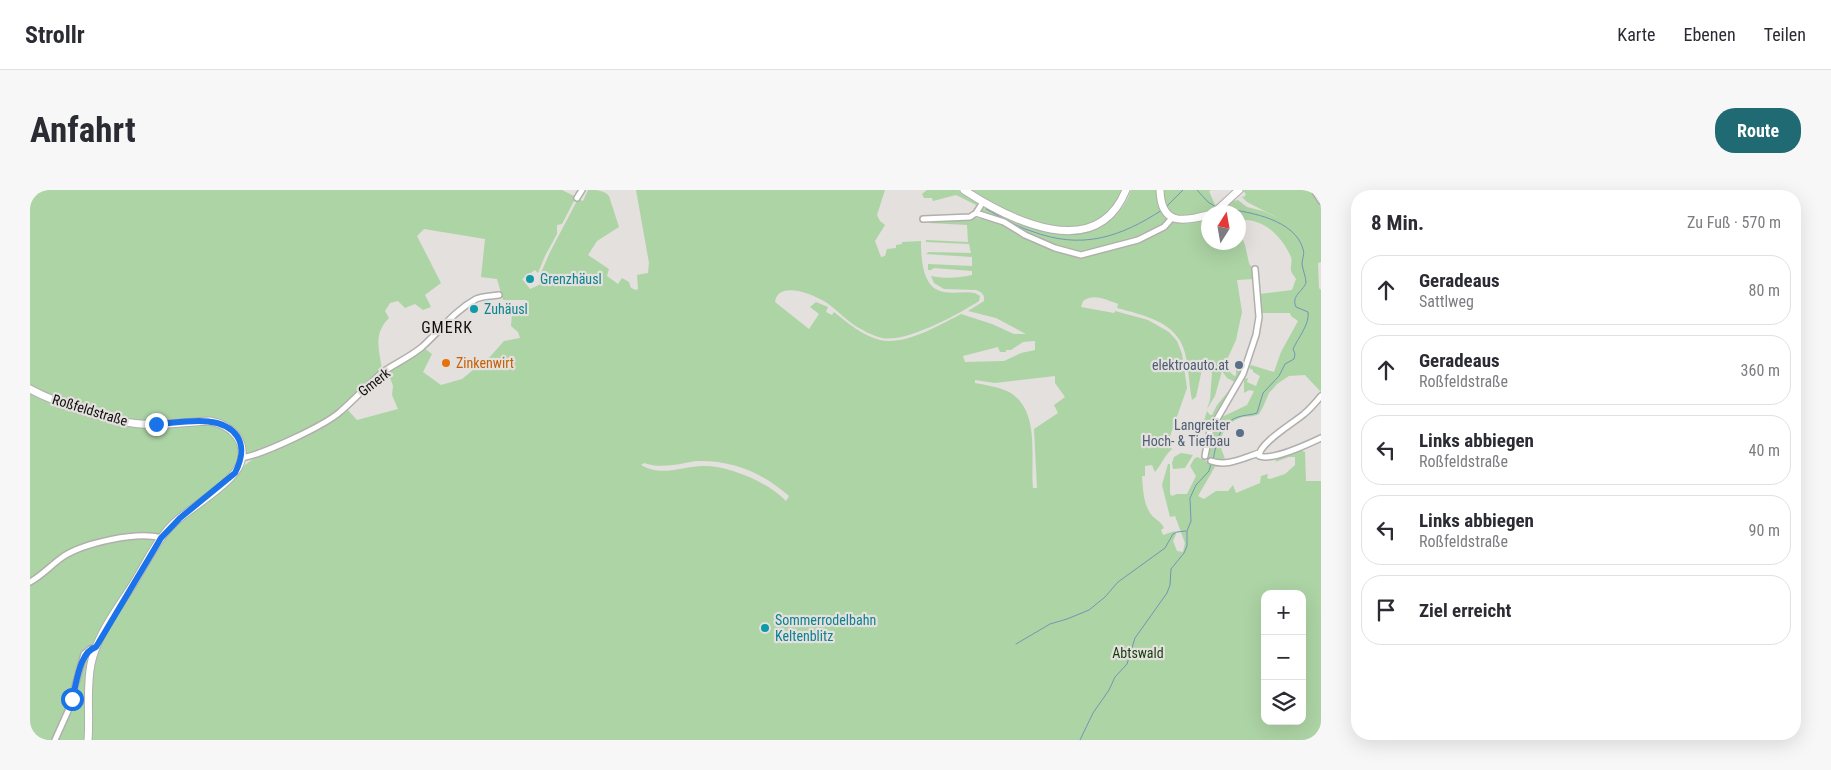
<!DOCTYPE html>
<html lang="de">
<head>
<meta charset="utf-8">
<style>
  :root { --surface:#fff; --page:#f7f7f7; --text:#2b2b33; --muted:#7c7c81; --line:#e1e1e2; --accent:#206a74 }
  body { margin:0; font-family:"Roboto Condensed",sans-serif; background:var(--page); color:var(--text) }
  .controls { position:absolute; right:15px; bottom:15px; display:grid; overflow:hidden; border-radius:10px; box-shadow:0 5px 20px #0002 }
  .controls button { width:45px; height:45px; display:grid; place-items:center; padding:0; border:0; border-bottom:1px solid var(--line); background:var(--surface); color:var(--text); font:25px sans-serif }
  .compass { position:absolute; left:1171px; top:15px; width:45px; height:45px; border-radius:50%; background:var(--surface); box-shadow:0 5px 20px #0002; rotate:11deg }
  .stop { position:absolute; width:15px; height:15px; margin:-11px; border:4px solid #1a73e8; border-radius:50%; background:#fff }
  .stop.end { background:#1a73e8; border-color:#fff; box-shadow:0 1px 5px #0008 }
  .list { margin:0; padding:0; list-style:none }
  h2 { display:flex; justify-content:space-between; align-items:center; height:65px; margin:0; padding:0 20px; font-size:21px }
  h2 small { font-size:16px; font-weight:400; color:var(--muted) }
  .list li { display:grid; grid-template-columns:32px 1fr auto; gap:15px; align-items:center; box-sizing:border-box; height:70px; margin:0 10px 10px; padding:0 10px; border:1px solid var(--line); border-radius:20px }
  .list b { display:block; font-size:19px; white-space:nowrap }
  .list p { margin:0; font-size:16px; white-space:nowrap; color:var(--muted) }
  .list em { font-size:16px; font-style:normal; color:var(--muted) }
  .icon { flex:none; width:28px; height:28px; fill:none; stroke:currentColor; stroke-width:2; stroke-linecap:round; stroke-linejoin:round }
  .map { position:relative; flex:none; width:1291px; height:550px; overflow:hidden; border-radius:20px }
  header { display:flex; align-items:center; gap:30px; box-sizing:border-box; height:70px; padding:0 25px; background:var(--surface); border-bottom:1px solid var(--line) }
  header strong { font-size:24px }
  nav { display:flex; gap:28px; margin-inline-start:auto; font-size:18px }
  .intro { display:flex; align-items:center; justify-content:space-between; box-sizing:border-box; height:120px; padding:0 30px }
  h1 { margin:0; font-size:35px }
  .button { padding:12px 22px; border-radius:20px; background:var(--accent); color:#fff; font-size:18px; font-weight:700 }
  main { display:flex; gap:30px; padding:0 30px }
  aside { flex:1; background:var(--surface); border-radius:20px; box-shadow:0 5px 20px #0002 }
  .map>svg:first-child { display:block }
</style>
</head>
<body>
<header>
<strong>Strollr</strong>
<nav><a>Karte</a><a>Ebenen</a><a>Teilen</a></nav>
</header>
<div class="intro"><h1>Anfahrt</h1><a class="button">Route</a></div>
<main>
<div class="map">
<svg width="1291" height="550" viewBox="0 0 1291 550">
  <rect width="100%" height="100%" fill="#e3e0dd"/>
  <path fill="#add4a5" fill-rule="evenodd" d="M0 0H532L546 7 532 34 527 35V44L515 66 508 83 505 80 492 89 500 99 509 95 513 90 510 85 520 62 548 9 553 11 558 0C566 0 574 0 579 6L589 37 567 51 558 65 579 79 577 86 588 94 592 88 599 92 601 98 606 100 608 99 607 85 618 83 619 73 606 0H855L847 25 850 31 855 35 845 51 851 67 855 66 857 59 866 58V55L872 54V52L891 51C891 68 892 99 914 102 924 104 935 101 945 103L950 106 949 111C929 124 876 153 852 148 843 146 832 140 824 135 814 128 805 118 794 111 782 104 748 90 745 112L779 139 789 124 780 117 786 112 798 117 796 122 802 125 804 122C818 133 833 146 850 150 874 156 910 135 931 124L962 134 984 144H996L966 128 938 121 954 111C955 105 952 102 946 100L914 99 904 93 901 86C915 89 928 88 942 85V81L904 78 901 80H898V74L942 76V67L896 64 899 62 941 63 939 54 896 52V50L938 52 937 35 899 33V31L945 28 965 30 1049 66 1107 52 1130 42 1143 30 1178 26V52H1208L1209 40 1215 55 1219 73 1223 80 1224 89 1207 90 1212 122 1206 150 1194 176 1204 186 1206 185V179L1212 182 1207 193 1197 188 1192 181 1185 206 1177 219 1180 210 1182 183 1177 179H1172L1166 207 1162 210C1159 195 1159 179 1155 163 1148 132 1113 125 1087 118L1088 114C1076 110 1065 103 1053 111L1051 117 1084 123 1085 121 1118 130 1139 142 1147 151 1152 164 1157 198 1138 252 1139 255 1142 259C1134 266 1132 274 1125 282L1122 275 1115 276V286H1112C1113 298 1113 312 1120 323 1124 329 1131 331 1134 338L1131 340 1133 345 1145 341 1146 344 1143 351 1147 361 1153 362 1155 353 1145 326 1140 327 1132 295 1138 274H1140V304L1142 306 1147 304H1157L1166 286 1160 276 1164 269 1167 267 1186 275 1168 306 1174 309 1186 301H1198L1203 295 1206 303 1230 293 1231 286 1238 284 1237 288 1240 289 1255 284 1265 275V267H1259L1245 272 1249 266 1268 259 1275 262 1276 291H1291V550H0V203L6 205 0 199ZM394 39 455 49 451 87 467 89 473 110H497L495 125 482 123 481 136 488 142 490 148 474 151 458 169 443 174V180L432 189 411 195 393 182 402 164 394 158 358 182 363 196 362 205 368 219 327 230 316 218 291 236 224 268 206 282 212 262 221 264 286 235 303 225 314 216 333 194 352 180C349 159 343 144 359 128L355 121 360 113 368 111 375 118 385 114 393 120 401 117 395 105 411 93 387 46ZM993 152 1005 151V160L991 163 974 171 935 172 933 166 968 157 970 162H976V160H981ZM1025 186V193L1035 207 1024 215 1028 223 1004 239 1007 298H1003C1000 269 1011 220 979 202 969 197 956 195 945 193V190L965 193ZM666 271C703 270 731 282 759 306L756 311C738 292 698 275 672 276 649 277 632 287 611 275L614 273C631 279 649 274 666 271ZM1235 404H1272V531H1235Z
    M897 0H928L947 13 946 15 926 5 903 11 902 8H894L892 4Z
    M942 0H1093C1089 6 1085 14 1081 20 1074 28 1063 33 1054 35 1049 36 1044 38 1039 38 1011 41 965 15 942 0Z
    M1101 0H1126C1128 11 1129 23 1138 31 1119 44 1072 64 1048 62 1023 61 976 34 952 23V20L956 17C994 32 1027 54 1069 37 1084 30 1096 16 1101 0Z
    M1132 0H1181L1179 1 1185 15 1208 10 1217 17 1233 21 1250 29 1217 12 1211 6 1214 7 1216 4 1212 0H1282L1291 14V72L1288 73 1289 98 1291 100V202L1275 185 1259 186 1247 194 1239 203 1233 217 1229 224C1223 227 1219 226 1213 227 1200 230 1189 243 1191 256 1191 262 1195 265 1195 271L1180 269C1173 256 1184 237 1189 225L1194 226 1217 215 1224 201 1219 200 1214 203V189L1218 188 1217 192 1226 196 1230 186 1223 182V180L1219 178 1221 175 1244 182 1251 162 1268 131 1261 126 1260 123H1231L1229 104 1262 100 1266 89C1265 87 1263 85 1262 83 1259 78 1263 72 1261 67 1251 45 1233 28 1209 30L1208 22H1184L1185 21 1153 27H1146L1136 21Z
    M1202 197 1203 198 1178 236 1174 231 1177 221 1180 225H1182L1187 215Z
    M1151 263 1163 265 1155 278 1143 279 1142 273 1144 267Z"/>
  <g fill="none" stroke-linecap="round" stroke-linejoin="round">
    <path stroke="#6f97b3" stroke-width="1" d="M1167 0 1178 12 1186 17
      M1137 16 1153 0
      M956 19C971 27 985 36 1001 41 1051 60 1089 48 1132 20
      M1183 270C1187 252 1188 234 1208 227 1214 225 1221 225 1227 223L1233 203 1249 186 1255 174 1264 169 1265 164 1263 159C1268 148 1280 134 1278 122L1266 117C1261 106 1272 102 1276 93 1276 87 1273 81 1272 74 1272 69 1275 64 1273 59 1265 30 1221 22 1196 19
      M986 454 1020 434 1037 429 1059 420 1075 407 1088 392 1135 358 1143 344 1147 342 1156 341
      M1050 550 1063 523 1079 500 1085 487 1097 474 1105 448 1137 403 1140 395 1141 379 1154 363 1157 356V341L1161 331 1160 308 1166 295 1179 281 1181 274"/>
    <defs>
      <path id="street" d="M1284 0 1291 11
        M547 8 552 0
        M946 23 974 32 995 45 1025 58 1051 65 1108 50 1134 37 1142 28
        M893 29 940 27 946 23 953 12
        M1291 206C1286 212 1280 219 1274 224 1265 232 1229 253 1229 266 1243 271 1278 254 1291 248
        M1175 266 1180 241 1213 184 1226 145 1229 127 1225 79
        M211 268C232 265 296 235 311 221 326 208 338 194 353 182 366 173 380 167 392 157 410 141 424 121 446 109 452 106 462 106 469 105
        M1181 271C1197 277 1213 268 1229 263
        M0 392C13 385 22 374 34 366 55 353 107 341 131 348
        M25 550 38 521 54 464 60 459 66 457"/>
      <path id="secondary" d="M934 0C980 30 1066 74 1096 0
        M1130 0C1131 35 1152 32 1178 25
        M1185 22 1209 0
        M0 199C26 213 81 232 111 234 133 236 158 232 180 231 202 235 218 252 210 274 203 293 162 317 145 332 128 348 117 371 105 391 89 417 67 444 61 474 56 499 60 525 58 550"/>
    </defs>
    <use href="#street" stroke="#b1afac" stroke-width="8"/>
    <use href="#secondary" stroke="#b1afac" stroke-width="9"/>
    <use href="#street" stroke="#fff" stroke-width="5"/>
    <use href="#secondary" stroke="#fff" stroke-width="7"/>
  </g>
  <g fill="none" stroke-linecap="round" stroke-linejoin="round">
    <path stroke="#1a73e8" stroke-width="6" d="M42 509C47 493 49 462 66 457L131 348 150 328 205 283C211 271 215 258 207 246 191 223 150 233 126 234"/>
  </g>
  <g fill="#0f9aa8" stroke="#e3e0dd" stroke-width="2">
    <circle cx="500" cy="89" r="5"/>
    <circle cx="444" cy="119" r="5"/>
    <circle cx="735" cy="438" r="5"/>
  </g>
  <circle fill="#e8710a" stroke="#e3e0dd" stroke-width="2" cx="416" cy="173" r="5"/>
  <g fill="#5c6f8a" stroke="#e3e0dd" stroke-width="2">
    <circle cx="1209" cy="175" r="5"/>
    <circle cx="1210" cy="243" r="5"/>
  </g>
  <g text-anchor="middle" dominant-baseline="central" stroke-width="4.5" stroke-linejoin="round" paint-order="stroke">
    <g font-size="14" fill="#0d838f" stroke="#e3e0dd" text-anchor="start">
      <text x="510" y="89">Grenzhäusl</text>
      <text x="454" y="119">Zuhäusl</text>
      <text x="745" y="430">Sommerrodelbahn<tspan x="745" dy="16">Keltenblitz</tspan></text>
    </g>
    <g font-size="14" fill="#c56008" stroke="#e3e0dd" text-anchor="start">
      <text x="426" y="173">Zinkenwirt</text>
    </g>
    <g font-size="14" fill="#4e5e75" stroke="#e3e0dd" text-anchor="end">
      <text x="1199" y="175">elektroauto.at</text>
      <text x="1200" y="235">Langreiter<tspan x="1200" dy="16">Hoch- &amp; Tiefbau</tspan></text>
    </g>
    <g font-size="14" fill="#121110" stroke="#e3e0dd">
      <text transform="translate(344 192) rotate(-38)">Gmerk</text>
      <text transform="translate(60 220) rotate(17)">Roßfeldstraße</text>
    </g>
    <g font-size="14" fill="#153d0a" stroke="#e3e0dd">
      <text x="1108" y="463">Abtswald</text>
    </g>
    <g font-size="16" letter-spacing="1" fill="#121110" stroke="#e3e0dd">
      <text x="417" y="137">GMERK</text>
    </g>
  </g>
</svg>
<div class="controls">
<button>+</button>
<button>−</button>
<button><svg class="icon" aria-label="layers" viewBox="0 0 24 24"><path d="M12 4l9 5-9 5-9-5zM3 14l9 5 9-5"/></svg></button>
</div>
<svg class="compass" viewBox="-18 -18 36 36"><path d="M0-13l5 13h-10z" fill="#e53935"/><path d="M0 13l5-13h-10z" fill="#7c7c81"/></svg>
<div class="stop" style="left:42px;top:509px"></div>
<div class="stop end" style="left:126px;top:234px"></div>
</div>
<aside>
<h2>8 Min.<small>Zu Fuß · 570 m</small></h2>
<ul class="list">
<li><svg class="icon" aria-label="ahead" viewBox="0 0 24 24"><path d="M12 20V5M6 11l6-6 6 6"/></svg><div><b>Geradeaus</b><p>Sattlweg</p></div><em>80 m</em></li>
<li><svg class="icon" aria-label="ahead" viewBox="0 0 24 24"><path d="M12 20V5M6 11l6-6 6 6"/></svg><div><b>Geradeaus</b><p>Roßfeldstraße</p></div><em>360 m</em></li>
<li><svg class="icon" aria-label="left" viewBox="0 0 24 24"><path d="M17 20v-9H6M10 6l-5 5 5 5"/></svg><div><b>Links abbiegen</b><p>Roßfeldstraße</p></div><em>40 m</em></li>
<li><svg class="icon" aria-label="left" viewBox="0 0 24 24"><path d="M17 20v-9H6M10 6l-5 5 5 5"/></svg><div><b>Links abbiegen</b><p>Roßfeldstraße</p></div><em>90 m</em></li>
<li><svg class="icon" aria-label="arrive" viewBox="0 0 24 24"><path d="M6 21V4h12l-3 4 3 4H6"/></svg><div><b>Ziel erreicht</b></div></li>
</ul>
</aside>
</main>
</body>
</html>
